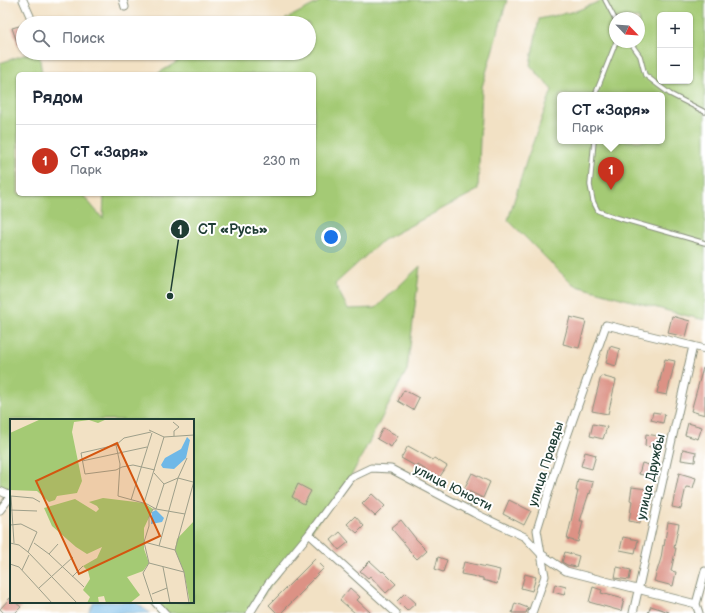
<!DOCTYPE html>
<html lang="ru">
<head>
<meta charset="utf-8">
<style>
  :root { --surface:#fff; --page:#f2f2f3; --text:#1f2937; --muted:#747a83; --line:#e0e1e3; --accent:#c8321e }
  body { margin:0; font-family:"Balsamiq Sans",sans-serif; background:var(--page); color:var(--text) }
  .controls { position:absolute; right:12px; top:12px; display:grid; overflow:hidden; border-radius:6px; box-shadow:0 1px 3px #0004 }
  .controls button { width:36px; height:36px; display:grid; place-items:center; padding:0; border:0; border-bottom:1px solid var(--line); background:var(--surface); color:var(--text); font:20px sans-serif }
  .compass { position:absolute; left:609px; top:12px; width:36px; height:36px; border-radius:50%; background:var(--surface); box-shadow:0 1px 3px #0004; rotate:115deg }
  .you { position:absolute; left:331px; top:237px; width:14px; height:14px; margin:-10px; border:3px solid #fff; border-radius:50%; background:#1a73e8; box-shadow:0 0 0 6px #1a73e833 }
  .badge { display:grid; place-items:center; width:26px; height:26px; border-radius:50%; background:var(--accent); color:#fff; font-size:13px; font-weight:700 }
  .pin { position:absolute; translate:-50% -33px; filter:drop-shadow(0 1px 2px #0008) }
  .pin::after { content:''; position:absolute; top:21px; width:14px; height:12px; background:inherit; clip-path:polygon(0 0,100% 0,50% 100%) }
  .popup { position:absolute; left:557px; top:92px; width:108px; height:52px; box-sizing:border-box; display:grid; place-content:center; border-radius:6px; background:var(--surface); filter:drop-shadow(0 1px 3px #0005); font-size:13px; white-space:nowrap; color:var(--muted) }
  .popup b { font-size:15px; color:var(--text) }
  .popup::after { content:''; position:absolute; left:50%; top:100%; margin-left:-8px; border:8px solid transparent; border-top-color:var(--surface) }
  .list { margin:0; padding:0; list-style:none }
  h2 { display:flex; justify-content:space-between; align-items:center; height:52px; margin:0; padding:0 16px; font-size:17px }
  h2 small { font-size:13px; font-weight:400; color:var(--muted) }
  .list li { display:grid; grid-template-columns:26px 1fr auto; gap:12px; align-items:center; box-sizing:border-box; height:72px; padding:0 16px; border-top:1px solid var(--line) }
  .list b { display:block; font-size:15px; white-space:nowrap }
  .list p { margin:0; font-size:13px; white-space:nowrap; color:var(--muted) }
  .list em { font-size:13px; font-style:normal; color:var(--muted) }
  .icon { flex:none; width:22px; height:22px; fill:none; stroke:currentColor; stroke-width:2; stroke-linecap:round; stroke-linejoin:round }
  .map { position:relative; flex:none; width:705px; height:613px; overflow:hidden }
  .search { position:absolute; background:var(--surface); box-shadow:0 1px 3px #0004; left:16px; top:16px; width:300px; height:44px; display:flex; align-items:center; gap:10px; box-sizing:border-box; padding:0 14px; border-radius:22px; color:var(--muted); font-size:15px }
  .panel { position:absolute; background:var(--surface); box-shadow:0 1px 3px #0004; left:16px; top:72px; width:300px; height:124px; border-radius:6px }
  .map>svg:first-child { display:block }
</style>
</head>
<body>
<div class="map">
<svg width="705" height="613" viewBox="0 0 705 613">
  <rect width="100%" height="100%" fill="#fff"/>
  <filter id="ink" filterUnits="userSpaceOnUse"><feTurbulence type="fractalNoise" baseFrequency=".025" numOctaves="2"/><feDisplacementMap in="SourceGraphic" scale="8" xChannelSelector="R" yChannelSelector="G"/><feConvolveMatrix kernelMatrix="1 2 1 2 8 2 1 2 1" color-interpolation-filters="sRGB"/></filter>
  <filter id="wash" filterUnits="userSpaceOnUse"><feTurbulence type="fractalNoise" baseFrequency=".012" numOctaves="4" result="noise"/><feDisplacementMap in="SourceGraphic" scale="16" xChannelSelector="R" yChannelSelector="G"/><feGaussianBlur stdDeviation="0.9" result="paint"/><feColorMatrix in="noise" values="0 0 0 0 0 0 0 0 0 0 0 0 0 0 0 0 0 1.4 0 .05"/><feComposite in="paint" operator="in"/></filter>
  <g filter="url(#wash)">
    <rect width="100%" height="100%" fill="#f2e1c4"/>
    <path fill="#a4ca74" stroke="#628454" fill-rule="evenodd" d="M323 0H507L482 87 478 190 383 240 335 284 348 309 376 308 420 266 407 370 350 478 254 608 246 613H165L155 602H193V420H11V496L0 491V63L30 53H39L42 74H18V194H82L103 219 104 194H314V74H157L180 60 201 53H309V23H278Z
      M603 0H705V320L676 313 573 285 508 220 527 159 552 90 530 65 539 19 576 11ZM660 15H690V81H660ZM615 18H639V42H615ZM560 95H662V141H560Z"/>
    <path fill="#6fb8e7" stroke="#477a8e" d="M94 602H135L150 613H89V611Z"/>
    <g id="blocks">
      <path fill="#dc9285" d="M23 25V43L18 45 12 28Z
        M672 316 690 321 686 337 668 333Z
        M570 317 586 321 579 348 563 344Z
        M610 346 620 349 616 366 606 363Z
        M665 359 675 361 667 395 657 393Z
        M703 368H705V415L691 411Z
        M601 376 616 380 608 414 592 411Z
        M404 390 419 398 413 410 398 401Z
        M653 412 665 414 663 423 651 420Z
        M688 423 702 427 698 439 685 435Z
        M593 424 607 427 603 439 590 436Z
        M383 428 398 436 391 447 377 439Z
        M646 434 658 436 657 448 645 446Z
        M408 446 433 460 434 458 447 466 439 478 418 465 417 467 401 458Z
        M683 449 696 452 695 462 681 460Z
        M585 452 596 455 592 469 581 466Z
        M642 463 653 466 651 477 639 474Z
        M472 473 490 482 483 498 464 489Z
        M679 473 696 478 693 488 686 487 681 509 672 507Z
        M578 479 593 482 590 494 589 493 580 521H583L578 542 567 539 578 491H576Z
        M298 484 311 491 304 504 292 497Z
        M632 487 647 489 645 503 643 502 640 523 629 521 632 501 630 500Z
        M372 494 385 506 375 516 362 504Z
        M509 500 531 511 524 525 503 514Z
        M355 516 364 526 357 533 347 524Z
        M401 520 416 539 427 550 417 559 408 550 409 549 391 528Z
        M668 522 679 524 674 548H676L671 571 676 572 673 586 654 581 661 558 663 545 664 546Z
        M340 532 349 542 339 550 331 540Z
        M623 537 638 540 635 553 620 550Z
        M565 552 579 556 576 567 567 565 562 562Z
        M438 557 447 560 443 572 435 569Z
        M315 559 324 568 305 587 306 588 281 613H277L269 605Z
        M370 561 382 572 383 571 396 584 386 593 370 576 368 578 360 571Z
        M464 562 500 570 497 584 483 580V578L461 574Z
        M617 567 631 570 629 580 615 578Z
        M525 574 536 577 532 591 521 588Z
        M555 584 566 587 564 595 553 592Z
        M593 587 602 590 601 593 624 599 621 611 589 602Z
        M350 588 360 597 357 600 371 613H355L340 600Z
        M405 593 416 603 407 611 397 601Z
        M10 598 11 599V602H15L21 607 15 613H4L0 609Z
        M515 603 528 608 526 613H512Z
        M651 606 669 612V613H648Z"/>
    </g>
  </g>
  <g filter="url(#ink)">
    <use href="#blocks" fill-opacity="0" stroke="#888f7c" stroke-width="1"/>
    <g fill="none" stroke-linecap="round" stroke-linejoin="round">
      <defs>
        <path id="service" d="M605 0 615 19
          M630 42 640 56 645 75 670 94 705 112
          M595 95 616 42
          M594 141 590 185 593 201 598 211 615 217 705 243"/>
        <path id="minor" d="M23 0 33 23
          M123 0 125 7
          M0 491 11 496
          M0 510 11 496
          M309 534 396 613
          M155 602 165 613
          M250 613 268 584 309 534 350 478 371 468 391 469 474 513 525 537 541 554 566 571 696 604
          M532 613 545 576 541 554 537 530 557 465 606 325 705 349
          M633 613 693 346
          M699 613 696 604 705 571"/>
      </defs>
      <use href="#service" stroke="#888f7c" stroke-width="5.5"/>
      <use href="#minor" stroke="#888f7c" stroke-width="9"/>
      <use href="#service" stroke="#fff" stroke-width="3.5"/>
      <use href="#minor" stroke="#fff" stroke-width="7"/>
    </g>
  </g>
  <g text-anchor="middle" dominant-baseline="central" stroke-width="4" stroke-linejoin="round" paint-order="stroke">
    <g font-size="13" fill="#1f3d34" stroke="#fff">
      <text transform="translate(546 464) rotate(-72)">улица Правды</text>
      <text transform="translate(651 477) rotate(-77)">улица Дружбы</text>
      <text transform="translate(453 488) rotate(27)">улица Юности</text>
    </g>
  </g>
  <g transform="translate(10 419)">
    <rect width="184" height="184" fill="#f2e1c4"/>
    <path d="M31 0H97L88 4 79 1 64 3 62 13 72 62 67 74 47 77 45 81 39 83 27 72 0 71V14ZM93 79 134 84 143 90 134 109V130L139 144 133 152 117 158 130 176 120 184H96L94 177 88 178 89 184H77L80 178 73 171 80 160 78 152 73 147 87 139 92 128 77 135 66 128 42 107 34 89 65 80 86 93 89 90 87 87 79 83ZM184 102V184H180L174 153 165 131 167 120Z" fill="#a4ca74"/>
    <path d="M177 18 180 21 176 39 164 50 153 49 151 46 155 39 171 30ZM146 91 154 99 152 103 141 105 142 93Z" fill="#6fb8e7"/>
    <path fill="none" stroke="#9e9f8a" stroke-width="1" d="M163 3 169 8 164 12V17M139 11 154 18 184 16M141 13 114 19 106 26 71 34 75 55 106 51 112 48 123 46 145 51M106 26 110 45 108 77 137 85 146 90 175 95M72 42 137 28M144 54 154 65 168 59M168 59 183 63M1 77 4 124M1 77 23 79 30 83M121 81 142 14M134 84 154 18M0 91 27 92M0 106 11 105 27 113 18 133 67 184M134 123 165 131M0 124 9 126 18 133M24 124 39 135 74 168M149 127 168 59 177 39M39 135 48 125M139 144 134 123 139 107V98L143 90H146L154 65M139 144 133 154 143 184M139 144 174 153M0 145 9 148 42 184M153 148 160 184M12 151 19 136M62 158 73 147M29 169 63 138M142 175 157 169M179 184 174 153 165 131 184 62"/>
    <path fill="#d45610" fill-opacity="0.15" stroke="#d45610" stroke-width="2" d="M107 24 150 117 69 155 26 62Z"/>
    <rect width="184" height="184" fill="none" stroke="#1f3d34" stroke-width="2"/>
  </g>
  <path fill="none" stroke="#1f3d34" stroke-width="1.5" d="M170 296L180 229"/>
  <g fill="#1f3d34" stroke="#fff" stroke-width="1.5">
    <circle cx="170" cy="296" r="4"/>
    <circle cx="180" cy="229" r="10"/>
  </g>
  <g font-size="12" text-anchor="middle" font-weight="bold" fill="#fff">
    <text x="180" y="234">1</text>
  </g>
  <g font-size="14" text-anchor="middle" font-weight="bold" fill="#1f3d34" stroke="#fff" stroke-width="4" stroke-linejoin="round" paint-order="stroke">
    <text x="233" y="234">СТ «Русь»</text>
  </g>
</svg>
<div class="controls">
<button>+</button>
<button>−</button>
</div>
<svg class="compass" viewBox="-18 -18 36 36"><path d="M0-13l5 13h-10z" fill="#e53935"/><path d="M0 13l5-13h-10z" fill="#747a83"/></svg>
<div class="you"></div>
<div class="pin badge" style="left:611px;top:190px">1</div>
<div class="popup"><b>СТ «Заря»</b>Парк</div>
<div class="search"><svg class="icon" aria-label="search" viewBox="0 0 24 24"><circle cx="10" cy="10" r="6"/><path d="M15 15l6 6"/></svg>Поиск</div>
<section class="panel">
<h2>Рядом<small></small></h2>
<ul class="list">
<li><span class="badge">1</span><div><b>СТ «Заря»</b><p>Парк</p></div><em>230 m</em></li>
</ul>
</section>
</div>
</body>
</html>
